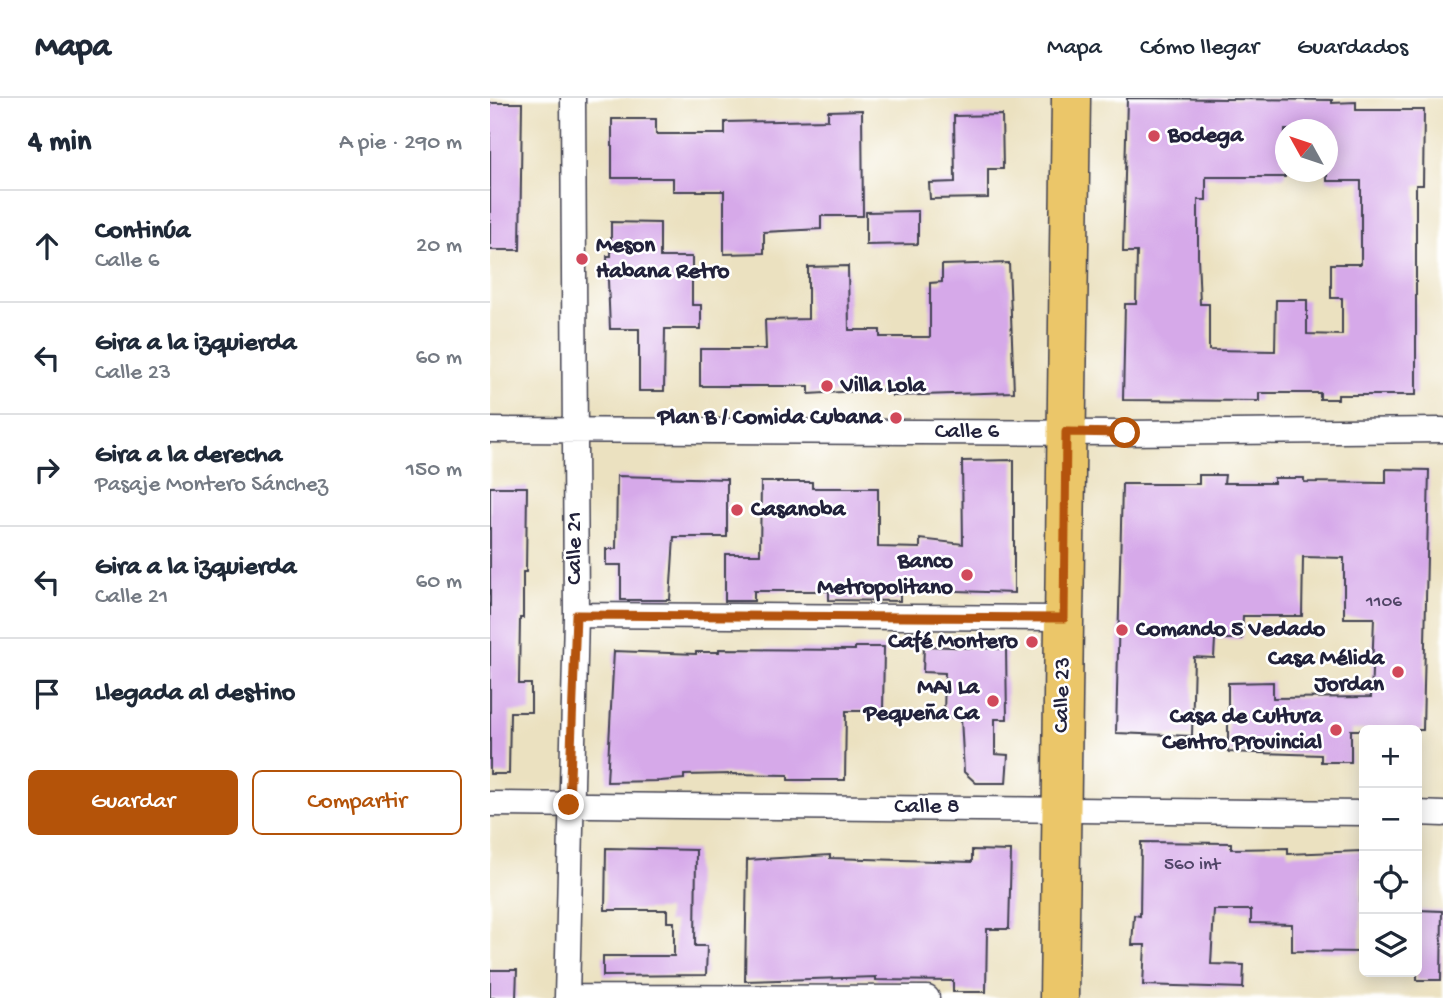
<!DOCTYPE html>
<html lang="es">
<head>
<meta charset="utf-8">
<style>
  :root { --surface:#fff; --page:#f2f2f3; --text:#1f2937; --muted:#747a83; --line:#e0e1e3; --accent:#b45309 }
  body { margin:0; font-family:"Gochi Hand",sans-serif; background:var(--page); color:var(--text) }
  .controls { position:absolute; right:21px; bottom:21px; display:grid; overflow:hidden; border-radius:10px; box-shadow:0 4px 18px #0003 }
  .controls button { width:63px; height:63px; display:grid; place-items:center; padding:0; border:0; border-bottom:2px solid var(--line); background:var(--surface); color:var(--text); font:35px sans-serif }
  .compass { position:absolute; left:785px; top:21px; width:63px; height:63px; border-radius:50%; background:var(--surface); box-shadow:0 4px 18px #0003; rotate:310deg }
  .stop { position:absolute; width:21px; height:21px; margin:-16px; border:5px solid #b45309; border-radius:50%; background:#fff }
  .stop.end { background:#b45309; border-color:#fff; box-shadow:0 2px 7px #0008 }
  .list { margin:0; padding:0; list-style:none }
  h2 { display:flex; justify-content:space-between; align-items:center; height:91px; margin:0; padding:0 28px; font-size:30px }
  h2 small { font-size:23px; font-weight:400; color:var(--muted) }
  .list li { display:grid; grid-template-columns:46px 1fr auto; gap:21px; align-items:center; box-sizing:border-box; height:112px; padding:0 28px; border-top:2px solid var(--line) }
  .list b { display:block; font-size:26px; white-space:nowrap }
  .list p { margin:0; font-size:23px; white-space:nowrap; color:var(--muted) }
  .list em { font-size:23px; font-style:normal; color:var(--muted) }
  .actions { display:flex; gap:14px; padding:21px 28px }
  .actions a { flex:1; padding:16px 0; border:2px solid var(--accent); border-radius:10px; text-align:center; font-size:24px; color:var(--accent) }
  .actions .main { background:var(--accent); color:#fff }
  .icon { flex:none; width:38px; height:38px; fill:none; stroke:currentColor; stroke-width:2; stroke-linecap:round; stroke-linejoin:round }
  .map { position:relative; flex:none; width:953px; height:900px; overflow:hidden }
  header { display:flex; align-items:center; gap:42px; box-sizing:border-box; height:98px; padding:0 35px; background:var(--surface); border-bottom:2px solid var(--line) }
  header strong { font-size:33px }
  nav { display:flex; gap:38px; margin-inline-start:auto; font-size:24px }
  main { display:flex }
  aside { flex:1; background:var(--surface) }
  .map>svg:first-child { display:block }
</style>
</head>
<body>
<header>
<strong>Mapa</strong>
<nav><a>Mapa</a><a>Cómo llegar</a><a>Guardados</a></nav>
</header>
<main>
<aside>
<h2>4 min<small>A pie · 290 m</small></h2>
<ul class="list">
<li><svg class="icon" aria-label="ahead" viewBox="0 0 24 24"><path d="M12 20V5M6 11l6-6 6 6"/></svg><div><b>Continúa</b><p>Calle 6</p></div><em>20 m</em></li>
<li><svg class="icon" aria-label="left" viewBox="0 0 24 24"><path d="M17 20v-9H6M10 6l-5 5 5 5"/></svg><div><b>Gira a la izquierda</b><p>Calle 23</p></div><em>60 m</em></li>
<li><svg class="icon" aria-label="right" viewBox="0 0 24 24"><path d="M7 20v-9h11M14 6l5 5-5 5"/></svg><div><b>Gira a la derecha</b><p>Pasaje Montero Sánchez</p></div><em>150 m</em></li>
<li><svg class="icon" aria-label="left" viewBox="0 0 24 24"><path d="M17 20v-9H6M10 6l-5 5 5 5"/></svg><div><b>Gira a la izquierda</b><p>Calle 21</p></div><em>60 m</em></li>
<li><svg class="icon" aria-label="arrive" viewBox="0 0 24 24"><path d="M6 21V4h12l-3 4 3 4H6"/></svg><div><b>Llegada al destino</b></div></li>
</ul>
<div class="actions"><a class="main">Guardar</a><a>Compartir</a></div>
</aside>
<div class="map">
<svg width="953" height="900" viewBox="0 0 953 900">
  <rect width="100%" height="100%" fill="#fff"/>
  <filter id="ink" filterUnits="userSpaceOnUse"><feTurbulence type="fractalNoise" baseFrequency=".0143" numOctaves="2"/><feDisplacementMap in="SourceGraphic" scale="14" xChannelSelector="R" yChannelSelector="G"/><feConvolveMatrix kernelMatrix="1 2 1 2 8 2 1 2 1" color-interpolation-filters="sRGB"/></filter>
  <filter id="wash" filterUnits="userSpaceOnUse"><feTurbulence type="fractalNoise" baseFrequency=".00686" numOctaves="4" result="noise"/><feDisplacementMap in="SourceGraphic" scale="28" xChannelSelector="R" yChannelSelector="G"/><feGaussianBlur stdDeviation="1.57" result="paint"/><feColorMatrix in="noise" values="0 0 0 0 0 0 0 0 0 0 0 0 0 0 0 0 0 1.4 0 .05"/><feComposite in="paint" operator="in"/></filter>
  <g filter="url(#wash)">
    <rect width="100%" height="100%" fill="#ebe1c0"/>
    <g id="blocks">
      <path fill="#d6a9e9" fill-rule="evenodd" d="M637 0 842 2V5L866 4V12H934L933 87H926V297H848V301H830V295H769V303L633 302 635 206H646L647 154H633ZM795 32H837V83H871V166H841V200H852V237L817 236V202H786L785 253 719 252V206H710L708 158V102H716V79H795Z
        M0 5H32L30 152H0Z
        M372 12 373 118H331V131L274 134V155L234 156V93H183V80H122V21H166V36H235V24L338 22V13Z
        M512 17 513 71H498V100L440 101 439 85 465 84 464 18Z
        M428 113V146L376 147V114Z
        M121 124 170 125V159H202V207H211V231H175L174 293H149V231H120L117 158H121Z
        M519 165 524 294 402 298V291L319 296V288H210V251H276L275 222 318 221V169L358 168 359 232H390V239H440V185L452 184V167Z
        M524 362V495L410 491V503L339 502V493H264V503H235V456H270L271 384H322V390H388V449L430 450V441L473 446 472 363Z
        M896 371 939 372 933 632H861V664H831V657L738 654V585L783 584V600L881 599 884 520H854V460L813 459 812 518H753L752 541H725L724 560 704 559 702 638 626 635 632 386H709V377H735L734 385H784V380H814V384L896 385Z
        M127 378 237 381V439H184L180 502H131V467H116V451H126Z
        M0 389H37L36 474H33V520H30L29 586H41V614H20L19 676H0Z
        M434 548 516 551 517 621H505V656L518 657 516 685H486L474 674 471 620 454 619 455 575 433 574Z
        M365 549H394L393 613H356L355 682H298V677L242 676 194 677V681L170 683 117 684 124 553 206 556V554H229V551L365 552Z
        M651 744 741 745V751L798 750V756L871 753 870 854 802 853V826L761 825V812H724L721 866 754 867 753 890 653 887 655 847H642L644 817 650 818Z
        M116 750 206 752 205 848H217L216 877 113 878V858H184V824H177V812H115Z
        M482 752 521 753 519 831H497L496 894H463V883L386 882V879L255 883 257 762 340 757V760L482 764Z
        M927 812 952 813 951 882H927Z
        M0 872H27L26 900H0Z"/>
    </g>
  </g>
  <g filter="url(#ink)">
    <use href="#blocks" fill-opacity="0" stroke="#403f4f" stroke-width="2"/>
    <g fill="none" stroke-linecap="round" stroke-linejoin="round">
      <defs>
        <path id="minor" d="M0 332 635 335 953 332
          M86 517 574 520
          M0 706 874 715
          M927 715 953 716
          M77 899 437 900
          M77 900 86 517 83 0"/>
        <path id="primary" d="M569 900 581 0"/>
      </defs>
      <use href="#minor" stroke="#403f4f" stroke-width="27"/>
      <use href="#primary" stroke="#403f4f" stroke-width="41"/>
      <use href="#minor" stroke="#fff" stroke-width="24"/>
      <use href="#primary" stroke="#ebc669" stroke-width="38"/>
    </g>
  </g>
  <g fill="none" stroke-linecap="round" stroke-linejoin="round" filter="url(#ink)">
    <path stroke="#b45309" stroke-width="9" d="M79 707 86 517 574 520 576 334 635 335"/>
  </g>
  <g fill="#d1495b" stroke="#fff" stroke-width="2.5">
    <circle cx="664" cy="38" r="7"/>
    <circle cx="92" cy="161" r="7"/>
    <circle cx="337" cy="288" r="7"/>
    <circle cx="406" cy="320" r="7"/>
    <circle cx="247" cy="412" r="7"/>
    <circle cx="477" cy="477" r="7"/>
    <circle cx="632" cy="532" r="7"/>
    <circle cx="542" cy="544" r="7"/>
    <circle cx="908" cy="574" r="7"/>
    <circle cx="503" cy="603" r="7"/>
    <circle cx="846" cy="632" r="7"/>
  </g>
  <g text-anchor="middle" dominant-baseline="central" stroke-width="5" stroke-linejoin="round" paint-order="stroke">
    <g font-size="19" fill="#4f4466">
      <text x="894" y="504">1106</text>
      <text x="702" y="767">560 int</text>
    </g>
    <g font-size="23" font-weight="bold" fill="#22223b" stroke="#fff" text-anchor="end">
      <text x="678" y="38" text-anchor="start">Bodega</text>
      <text x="106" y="148" text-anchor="start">Meson<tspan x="106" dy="26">Habana Retro</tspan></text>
      <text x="351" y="288" text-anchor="start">Villa Lola</text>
      <text x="392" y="320">Plan B / Comida Cubana</text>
      <text x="261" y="412" text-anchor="start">Casanoba</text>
      <text x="463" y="464">Banco<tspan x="463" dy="26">Metropolitano</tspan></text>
      <text x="646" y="532" text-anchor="start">Comando 5 Vedado</text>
      <text x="528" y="544">Café Montero</text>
      <text x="894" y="561">Casa Mélida<tspan x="894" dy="26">Jordan</tspan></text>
      <text x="489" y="590">MAI La<tspan x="489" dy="26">Pequeña Ca</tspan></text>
      <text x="832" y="619">Casa de Cultura<tspan x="832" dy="26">Centro Provincial</tspan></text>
    </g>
    <g font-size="23" fill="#22223b" stroke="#fff">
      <text x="477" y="334">Calle 6</text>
      <text transform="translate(85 450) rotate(-90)">Calle 21</text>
      <text transform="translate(573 597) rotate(-89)">Calle 23</text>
      <text x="437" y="709">Calle 8</text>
    </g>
  </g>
</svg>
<div class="controls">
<button>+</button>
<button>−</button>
<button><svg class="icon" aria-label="locate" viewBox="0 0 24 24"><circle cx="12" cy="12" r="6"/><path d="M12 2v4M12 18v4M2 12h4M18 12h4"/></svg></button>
<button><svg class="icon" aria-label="layers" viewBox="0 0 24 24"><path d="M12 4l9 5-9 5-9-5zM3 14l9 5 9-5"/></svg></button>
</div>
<svg class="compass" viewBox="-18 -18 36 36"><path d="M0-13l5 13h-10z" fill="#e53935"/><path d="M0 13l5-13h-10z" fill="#747a83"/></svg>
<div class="stop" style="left:635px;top:335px"></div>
<div class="stop end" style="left:79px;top:707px"></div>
</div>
</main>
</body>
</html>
